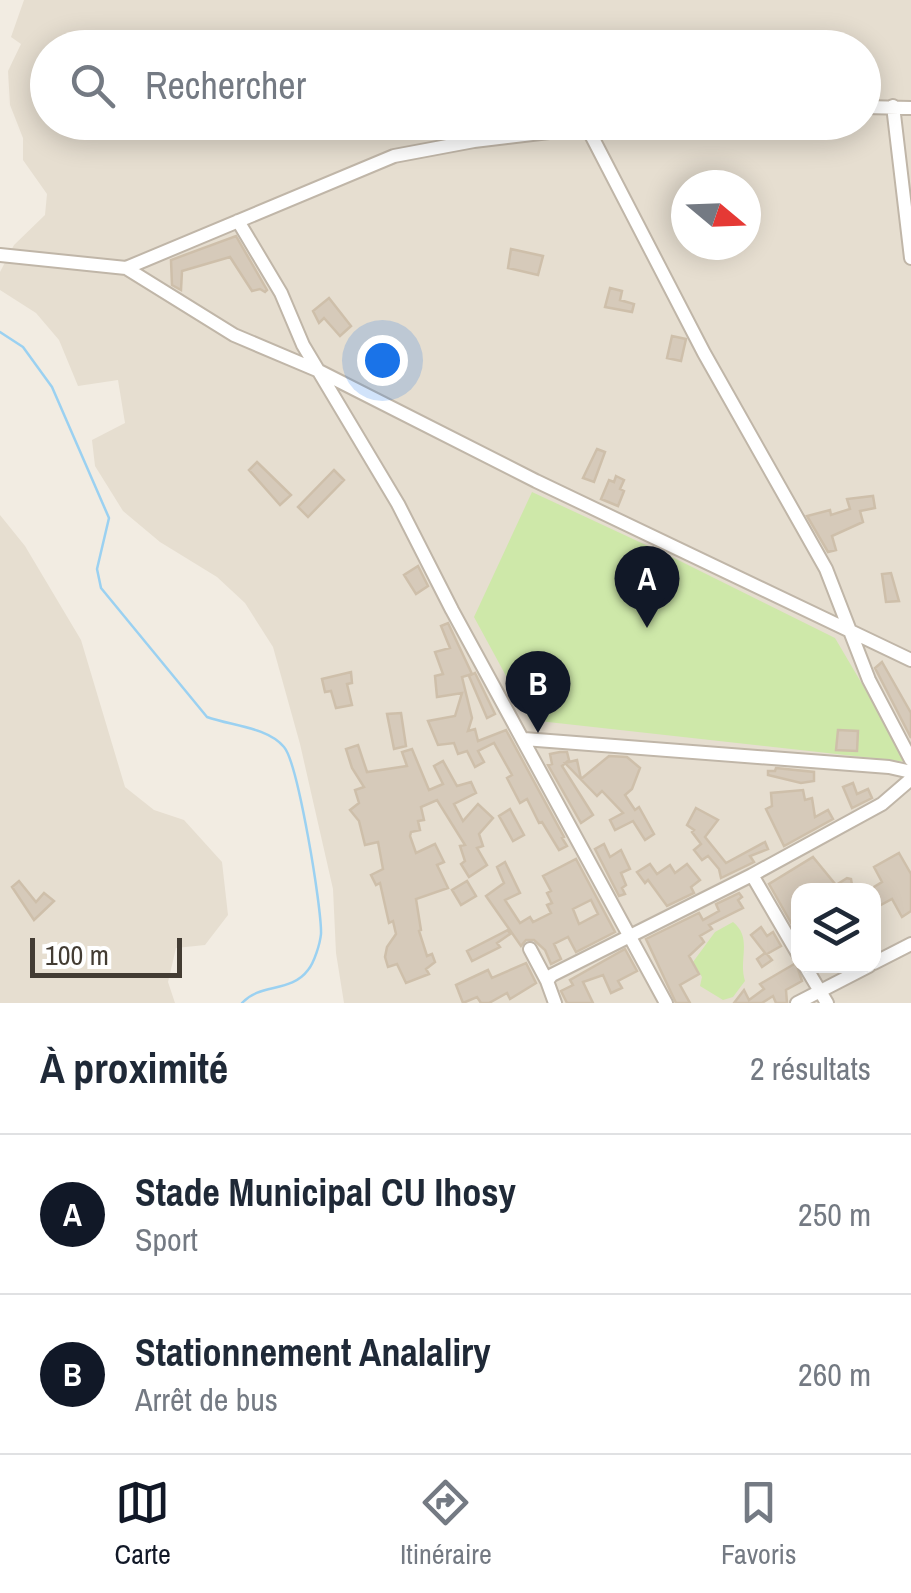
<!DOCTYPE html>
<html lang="fr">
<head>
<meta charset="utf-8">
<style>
  :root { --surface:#fff; --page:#f2f2f3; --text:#1f2937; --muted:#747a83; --line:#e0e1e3; --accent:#111827 }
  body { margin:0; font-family:"Archivo Narrow",sans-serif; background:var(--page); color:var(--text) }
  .controls { position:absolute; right:30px; bottom:30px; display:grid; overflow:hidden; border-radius:20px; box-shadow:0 5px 25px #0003 }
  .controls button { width:90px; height:90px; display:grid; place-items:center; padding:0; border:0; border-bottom:2px solid var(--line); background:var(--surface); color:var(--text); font:50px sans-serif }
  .compass { position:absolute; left:671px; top:170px; width:90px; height:90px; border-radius:50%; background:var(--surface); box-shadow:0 5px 25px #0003; rotate:109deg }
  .scale { position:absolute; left:30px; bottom:25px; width:152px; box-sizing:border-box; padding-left:10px; border:5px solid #433c33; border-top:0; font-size:28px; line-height:35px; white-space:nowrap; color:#433c33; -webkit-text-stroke:8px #fff; paint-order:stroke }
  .you { position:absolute; left:382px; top:360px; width:35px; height:35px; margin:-25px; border:8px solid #fff; border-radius:50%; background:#1a73e8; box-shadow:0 0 0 15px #1a73e833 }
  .badge { display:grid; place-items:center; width:65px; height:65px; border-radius:50%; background:var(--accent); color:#fff; font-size:32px; font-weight:700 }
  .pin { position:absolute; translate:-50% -82px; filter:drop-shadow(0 2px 5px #0008) }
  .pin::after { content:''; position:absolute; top:52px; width:35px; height:30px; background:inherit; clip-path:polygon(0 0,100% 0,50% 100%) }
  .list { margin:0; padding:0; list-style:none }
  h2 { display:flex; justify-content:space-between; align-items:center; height:130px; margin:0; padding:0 40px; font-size:42px }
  h2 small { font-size:32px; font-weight:400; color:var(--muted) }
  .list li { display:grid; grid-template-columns:65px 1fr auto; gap:30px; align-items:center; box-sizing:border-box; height:160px; padding:0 40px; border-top:2px solid var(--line) }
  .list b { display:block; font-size:38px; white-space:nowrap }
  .list p { margin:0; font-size:32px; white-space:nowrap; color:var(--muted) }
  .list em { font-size:32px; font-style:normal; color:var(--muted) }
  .icon { flex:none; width:55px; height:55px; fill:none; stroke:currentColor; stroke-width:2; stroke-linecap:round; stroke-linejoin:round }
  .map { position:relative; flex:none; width:911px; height:1003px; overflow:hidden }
  .search { position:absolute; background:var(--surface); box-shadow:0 5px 25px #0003; left:30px; right:30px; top:30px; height:110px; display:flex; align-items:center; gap:25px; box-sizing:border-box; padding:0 35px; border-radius:55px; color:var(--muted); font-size:38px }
  .sheet { height:450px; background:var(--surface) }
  nav { display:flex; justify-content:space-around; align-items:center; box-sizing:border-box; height:140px; border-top:2px solid var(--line); background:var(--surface); font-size:28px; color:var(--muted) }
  nav a { display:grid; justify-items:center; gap:5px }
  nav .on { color:var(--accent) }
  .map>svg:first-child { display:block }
</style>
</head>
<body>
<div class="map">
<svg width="911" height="1003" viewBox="0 0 911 1003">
  <rect width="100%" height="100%" fill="#f2ece2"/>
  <path fill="#e6ded0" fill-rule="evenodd" d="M24 0H911V1003H344L336 953 333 889 300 744 273 647 245 603 217 577 160 542 123 511 95 466 92 440 125 423 118 380 78 386 59 340 36 313 0 290V272L14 245 45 215 47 194 23 160V138L10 105 8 71 21 44 11 37ZM48 48H864V122H48ZM686 185H746V245H686ZM798 891H874V966H798Z
    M0 515 25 546 81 640 125 787 154 810 184 820 222 862 228 915 205 945 176 948 168 982 175 1003H0Z"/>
  <path fill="#cee8a9" d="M532 492 676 559 835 638 908 762 530 720 474 617Z
    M733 922C753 938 738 960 745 981L733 997 723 1000 700 986 702 977 693 962 715 932Z"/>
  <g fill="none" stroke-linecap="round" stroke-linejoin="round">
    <path stroke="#9bd1f1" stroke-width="2.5" d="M0 332 23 347 52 387 109 518 97 569 101 588 207 717C232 726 267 727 284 747 298 763 322 909 321 934 320 944 314 963 308 970 291 993 260 983 242 1003"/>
  </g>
  <path fill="#d6caba" stroke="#cebfaa" stroke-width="2.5" fill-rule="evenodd" d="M236 236 267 290 265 292 260 289 252 291 230 257 182 271 181 290 172 285 171 260Z
    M511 249 543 256 538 275 508 268Z
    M610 288 622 291 620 300 634 304 632 312 605 307Z
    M329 298 351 326 340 336 324 318 319 323 313 311Z
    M672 336 686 339 681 361 667 358Z
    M597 449 605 452 594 482 583 478Z
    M257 462 291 495 280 505 249 470Z
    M334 470 344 480 308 517 298 507Z
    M616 476 624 480 620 489 624 491 618 506 601 499 609 480 614 482Z
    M873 496 875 508 860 511 863 522 832 536 836 550 828 552 807 516 830 510 831 515 850 509 847 499Z
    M418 566 428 586 416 594 404 575Z
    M891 573 899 601 886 602 882 574Z
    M448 623 472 674 462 677 472 718 468 731 475 729 478 741 506 730 564 837 562 838 567 846 559 850 542 822 539 823 527 799 520 803 507 778 512 775 494 743 478 751 484 762 475 767 467 751 458 754 454 743 438 745 428 721 455 716 462 693 437 697 435 676 443 674 435 652 450 648 441 626Z
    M882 662 911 713V738L875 668Z
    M351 672 352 683 347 684 352 705 336 708 331 691 325 692 322 679Z
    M475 673 495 714 487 718 469 676Z
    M401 713 406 746 394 749 387 714Z
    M838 730 858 731 857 751 836 750Z
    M358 745 367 772 407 766 402 752 412 749 429 790 443 784 434 766 443 761 457 786 471 782 476 793 454 804 463 821 478 804 493 818 479 834 483 846 477 848 487 865 469 877 461 864 465 861 460 846 465 845 437 800 421 807 424 820 418 821 420 830 411 832 410 836 416 853 435 844 444 862 437 865 448 888 416 899 421 930 419 931 427 956 432 954 435 962 426 969 429 974 406 983 397 964 388 967 385 957 387 947 396 934 393 921 389 923 380 883 376 885 371 875 383 869 378 842 365 845 359 821 350 810 359 803 355 790 364 787 352 768 346 749Z
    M560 752H567L569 760 562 766 593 815 581 823 548 765 552 764 550 754Z
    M609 756 627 757 640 768 632 789 625 795 635 810 639 807 654 834 645 840 633 821 615 830 610 820 623 813 602 791 597 796 565 763 577 760 581 779Z
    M776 768 814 772V781L801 783 768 775V771H775Z
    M853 783 857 794 868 789 872 798 852 808 843 787Z
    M803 790 805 800 812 798 815 817 828 810 833 819 784 846 766 809 772 806 771 793Z
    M696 808 718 820 705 837 726 863 765 842 768 849 750 856 754 862 721 878 719 869 708 856 702 860 694 850 701 844 692 832 694 830 687 825Z
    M510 809 524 835 513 841 499 816Z
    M604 844 610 857 621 850 630 869 621 873 626 885 622 888 625 894 619 896 595 849Z
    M899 853 911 874V911L902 917 892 899 877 907 874 901V887L882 882 874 867Z
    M813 857 836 885 847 878 851 879 852 885 842 890H798V935L769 884Z
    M576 859 615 932 576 952 568 937 554 944 561 959 551 964 545 950 534 940H526L521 946 486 896 504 883 497 867 505 862 520 893 505 900 520 923 530 917 533 922 551 913 547 905 552 903 547 893 551 891 543 876ZM591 900 598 914 579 924 573 909Z
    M650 864 657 874 670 865 675 873 687 864 700 880 691 887 694 893 667 906 648 880 645 883 637 872Z
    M19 881 36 902 44 893 54 901 34 920 12 887Z
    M467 881 476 896 461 905 452 890Z
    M739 893 742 897 738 900 743 908 709 925 712 929 700 936 704 942 689 956 699 974 680 985 690 1003H676L646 939 699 913 703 920 719 911 716 904Z
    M761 927 767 936 773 932 781 946 767 954 772 960 762 967 757 959 765 953 751 935Z
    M508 930 510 934 497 943 500 947 472 961 467 951Z
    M625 949 637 971 618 981 622 988 611 993 603 975 583 982 593 1003H567L561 991 573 985 570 980Z
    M526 963 536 983 510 999 507 993 489 1003H481L477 997 463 1003 456 985 488 970 492 978Z
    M796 963 802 981 786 990 787 1003H776L773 996 762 1003H734L744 990 749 1000 764 989 760 984Z"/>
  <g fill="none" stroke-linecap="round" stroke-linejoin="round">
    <defs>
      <path id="minor" d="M893 106 911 258
        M864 107 911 108
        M587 127 704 353 826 569 869 680 911 760
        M238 221 281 293 303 345 398 504 452 610 666 1003
        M0 255 126 268 234 335 319 371 536 481 911 660
        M126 268 394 156 474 141 633 122
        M524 739 889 767 911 772
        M752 875 798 954
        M530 949 547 981
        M874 963 911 944
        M805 966 827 1003
        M555 1003 547 981 552 975 752 875 882 804 911 779
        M797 1003 869 966"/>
    </defs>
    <use href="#minor" stroke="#c0b6a8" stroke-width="16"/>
    <use href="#minor" stroke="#fff" stroke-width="12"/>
  </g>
</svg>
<div class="controls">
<button><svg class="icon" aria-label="layers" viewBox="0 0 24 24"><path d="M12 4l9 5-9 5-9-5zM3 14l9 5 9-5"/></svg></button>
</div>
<svg class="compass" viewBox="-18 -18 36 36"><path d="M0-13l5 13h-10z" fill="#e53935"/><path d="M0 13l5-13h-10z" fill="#747a83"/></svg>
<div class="scale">100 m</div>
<div class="you"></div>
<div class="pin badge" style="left:647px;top:628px">A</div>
<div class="pin badge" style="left:538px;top:733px">B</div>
<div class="search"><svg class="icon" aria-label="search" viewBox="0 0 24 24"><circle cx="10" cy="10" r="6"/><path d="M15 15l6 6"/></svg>Rechercher</div>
</div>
<section class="sheet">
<h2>À proximité<small>2 résultats</small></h2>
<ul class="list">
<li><span class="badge">A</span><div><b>Stade Municipal CU Ihosy</b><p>Sport</p></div><em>250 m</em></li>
<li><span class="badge">B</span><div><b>Stationnement Analaliry</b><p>Arrêt de bus</p></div><em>260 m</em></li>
</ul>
</section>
<nav>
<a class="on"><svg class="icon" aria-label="map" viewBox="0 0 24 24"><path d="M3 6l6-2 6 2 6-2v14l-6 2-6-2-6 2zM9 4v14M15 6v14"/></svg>Carte</a>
<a><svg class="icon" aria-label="directions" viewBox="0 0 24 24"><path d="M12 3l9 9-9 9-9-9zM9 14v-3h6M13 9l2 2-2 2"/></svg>Itinéraire</a>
<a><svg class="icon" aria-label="saved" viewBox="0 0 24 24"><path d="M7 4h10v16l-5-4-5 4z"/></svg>Favoris</a>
</nav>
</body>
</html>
